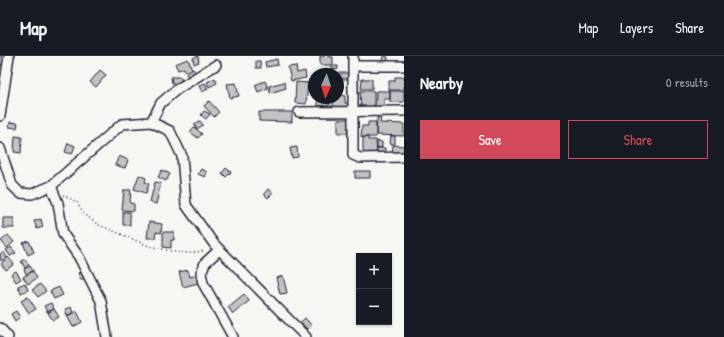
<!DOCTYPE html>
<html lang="en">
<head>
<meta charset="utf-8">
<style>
  :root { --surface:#171b24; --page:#242831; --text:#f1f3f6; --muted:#9ea1a6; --line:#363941; --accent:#d1495b }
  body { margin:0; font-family:"Patrick Hand",sans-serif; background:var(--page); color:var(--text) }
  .controls { position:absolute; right:12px; bottom:12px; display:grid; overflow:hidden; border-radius:0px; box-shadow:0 1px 3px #0004 }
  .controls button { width:36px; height:36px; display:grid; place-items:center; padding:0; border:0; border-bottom:1px solid var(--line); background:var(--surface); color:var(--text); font:20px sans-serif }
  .compass { position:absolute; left:308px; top:12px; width:36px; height:36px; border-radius:50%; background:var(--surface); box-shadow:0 1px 3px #0004; rotate:183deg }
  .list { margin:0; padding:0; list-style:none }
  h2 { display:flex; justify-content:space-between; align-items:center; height:52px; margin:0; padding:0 16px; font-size:17px }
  h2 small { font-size:13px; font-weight:400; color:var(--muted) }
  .actions { display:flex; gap:8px; padding:12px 16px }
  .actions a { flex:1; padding:9px 0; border:1px solid var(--accent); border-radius:0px; text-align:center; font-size:14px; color:var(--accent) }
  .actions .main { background:var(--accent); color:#fff }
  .map { position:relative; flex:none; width:404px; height:281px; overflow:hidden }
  header { display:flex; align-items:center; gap:24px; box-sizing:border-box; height:56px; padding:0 20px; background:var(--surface); border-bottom:1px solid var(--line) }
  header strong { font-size:19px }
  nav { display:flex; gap:22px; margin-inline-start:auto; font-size:14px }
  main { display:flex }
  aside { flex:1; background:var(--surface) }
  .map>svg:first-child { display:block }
</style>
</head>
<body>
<header>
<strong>Map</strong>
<nav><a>Map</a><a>Layers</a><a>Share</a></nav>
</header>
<main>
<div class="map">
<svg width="404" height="281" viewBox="0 0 404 281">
  <rect width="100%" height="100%" fill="#f6f6f2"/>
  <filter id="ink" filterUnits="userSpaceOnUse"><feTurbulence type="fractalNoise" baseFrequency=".025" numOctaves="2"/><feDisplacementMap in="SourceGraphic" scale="8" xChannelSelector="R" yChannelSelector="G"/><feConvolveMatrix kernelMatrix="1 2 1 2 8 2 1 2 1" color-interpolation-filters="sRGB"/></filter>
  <g filter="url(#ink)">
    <path fill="#c2c2c4" stroke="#22223b" d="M0 0H7L0 11Z
      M198 0 199 6 194 8 193 2Z
      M320 0 333 1V9H320Z
      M383 0 388 1 387 8 382 7Z
      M188 3 192 13 186 16 184 12 178 14 175 8Z
      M277 3 278 9 266 11 265 6Z
      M256 5H260L261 12H256Z
      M296 10 297 17 305 15 306 22 291 25 288 11Z
      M332 10H338V13L332 14Z
      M193 13 197 18 190 23 186 18Z
      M100 14 106 19 96 31 90 26Z
      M333 17H352V23H338V18H333Z
      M171 21H181L182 27H172Z
      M395 21H404V34H389V25H395Z
      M215 22 217 27 209 31 207 26Z
      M362 23H372V33H361Z
      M265 25 268 32 258 36 255 29Z
      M284 26 286 32 270 37 269 30Z
      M296 26 308 27 306 48 295 47Z
      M205 27 208 33 202 36 199 30Z
      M236 27 239 40 230 42 227 28Z
      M360 35H374V54L361 53Z
      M376 35H390V43H384V54L375 53Z
      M390 35H404V46H390Z
      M338 39 345 40V47H353V54H333V42H338Z
      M317 42H330V49L318 50Z
      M209 45 219 56 214 61 204 50Z
      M204 55 210 58 206 63 201 59Z
      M259 56H292V66L259 65Z
      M377 62H381L380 67 404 68V80L376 79Z
      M338 63H348L349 77H338Z
      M200 65 203 69 197 73 194 68Z
      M10 66 18 67 17 72 9 71Z
      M368 66H376V81H361L362 70H368Z
      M194 71 202 78 198 82 190 76Z
      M15 80 22 81 21 97 14 96Z
      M391 80H395V88H390Z
      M363 81H368V84H376L377 102 363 101Z
      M377 85 382 86V92L377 91Z
      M68 87 75 90 72 98 65 96Z
      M393 89 404 90V100L392 99Z
      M297 91 298 101 292 102 290 92Z
      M377 92H385L384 102H377Z
      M119 100 128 104 125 112 115 109Z
      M226 112 231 116 226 121 222 117Z
      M201 113 207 116 205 121 198 118Z
      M162 114 170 118 166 125 158 121Z
      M355 115H370V122H355Z
      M139 119 146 122 145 126 149 128 146 137 134 133Z
      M155 126 161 127 156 148 150 146Z
      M268 133 273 137 268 142 264 138Z
      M124 134H131L130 147 134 148V155L122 154Z
      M123 156H130V169H123Z
      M3 162H14V172H3Z
      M41 163 43 171 37 173 34 165Z
      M149 166 162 168 161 177 156 176 155 182H147Z
      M163 176H174V184H171V192L163 191Z
      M8 179 14 186 7 192 1 185Z
      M29 185 34 196 28 199 23 187Z
      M11 191 16 197 10 200 6 194Z
      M4 196 7 202 1 205 0 198Z
      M8 201 14 208 6 214 1 208Z
      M25 203 29 209 25 212 21 205Z
      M30 210 33 215 26 218 24 213Z
      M84 214 86 221 81 224 78 217Z
      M188 214 190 221 197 219 198 227 183 231 179 216Z
      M16 215 21 223 16 226 11 218Z
      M33 215 37 222 28 228 23 221Z
      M283 220 287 237 280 238 276 222Z
      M25 227 28 234 21 237 18 230Z
      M40 228 46 235 38 241 32 234Z
      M59 231 63 239 54 243 50 235Z
      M244 238 249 245 233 258 228 251Z
      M28 241 36 253 29 257 21 245Z
      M51 247 54 253 47 256 44 250Z
      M71 251 73 257 67 259 65 253Z
      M54 253 59 261 53 264 48 257Z
      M16 255 20 261 15 265 11 258Z
      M77 255 82 266 73 271 67 260Z
      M305 262 311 269 307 273 301 266Z"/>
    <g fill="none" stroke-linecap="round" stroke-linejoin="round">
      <defs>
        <path id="minor" d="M353 0V99L360 102 404 101
          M353 10H404
          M299 56 404 55
          M0 60 9 0
          M151 66 161 47 176 34 216 9
          M0 92 12 129 20 137 32 138 51 130 122 68 151 66 170 75 182 100 186 149 214 188 306 281
          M51 130 58 147 63 178 79 201 101 245 107 281
          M219 194 205 207 201 217 203 227 233 281
          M0 272 8 281"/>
      </defs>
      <use href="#minor" stroke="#22223b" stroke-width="12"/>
      <path stroke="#22223b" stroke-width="1.5" stroke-dasharray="1 3" stroke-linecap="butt" d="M63 139 77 146 83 157 97 168 149 190 175 196 190 197 204 195"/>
      <use href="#minor" stroke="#f6f6f2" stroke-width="9"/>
    </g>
  </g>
</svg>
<div class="controls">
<button>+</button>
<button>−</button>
</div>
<svg class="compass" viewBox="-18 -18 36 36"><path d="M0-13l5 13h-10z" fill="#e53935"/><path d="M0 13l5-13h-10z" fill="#9ea1a6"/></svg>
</div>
<aside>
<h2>Nearby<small>0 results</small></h2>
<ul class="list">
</ul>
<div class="actions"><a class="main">Save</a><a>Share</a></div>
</aside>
</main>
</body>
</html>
